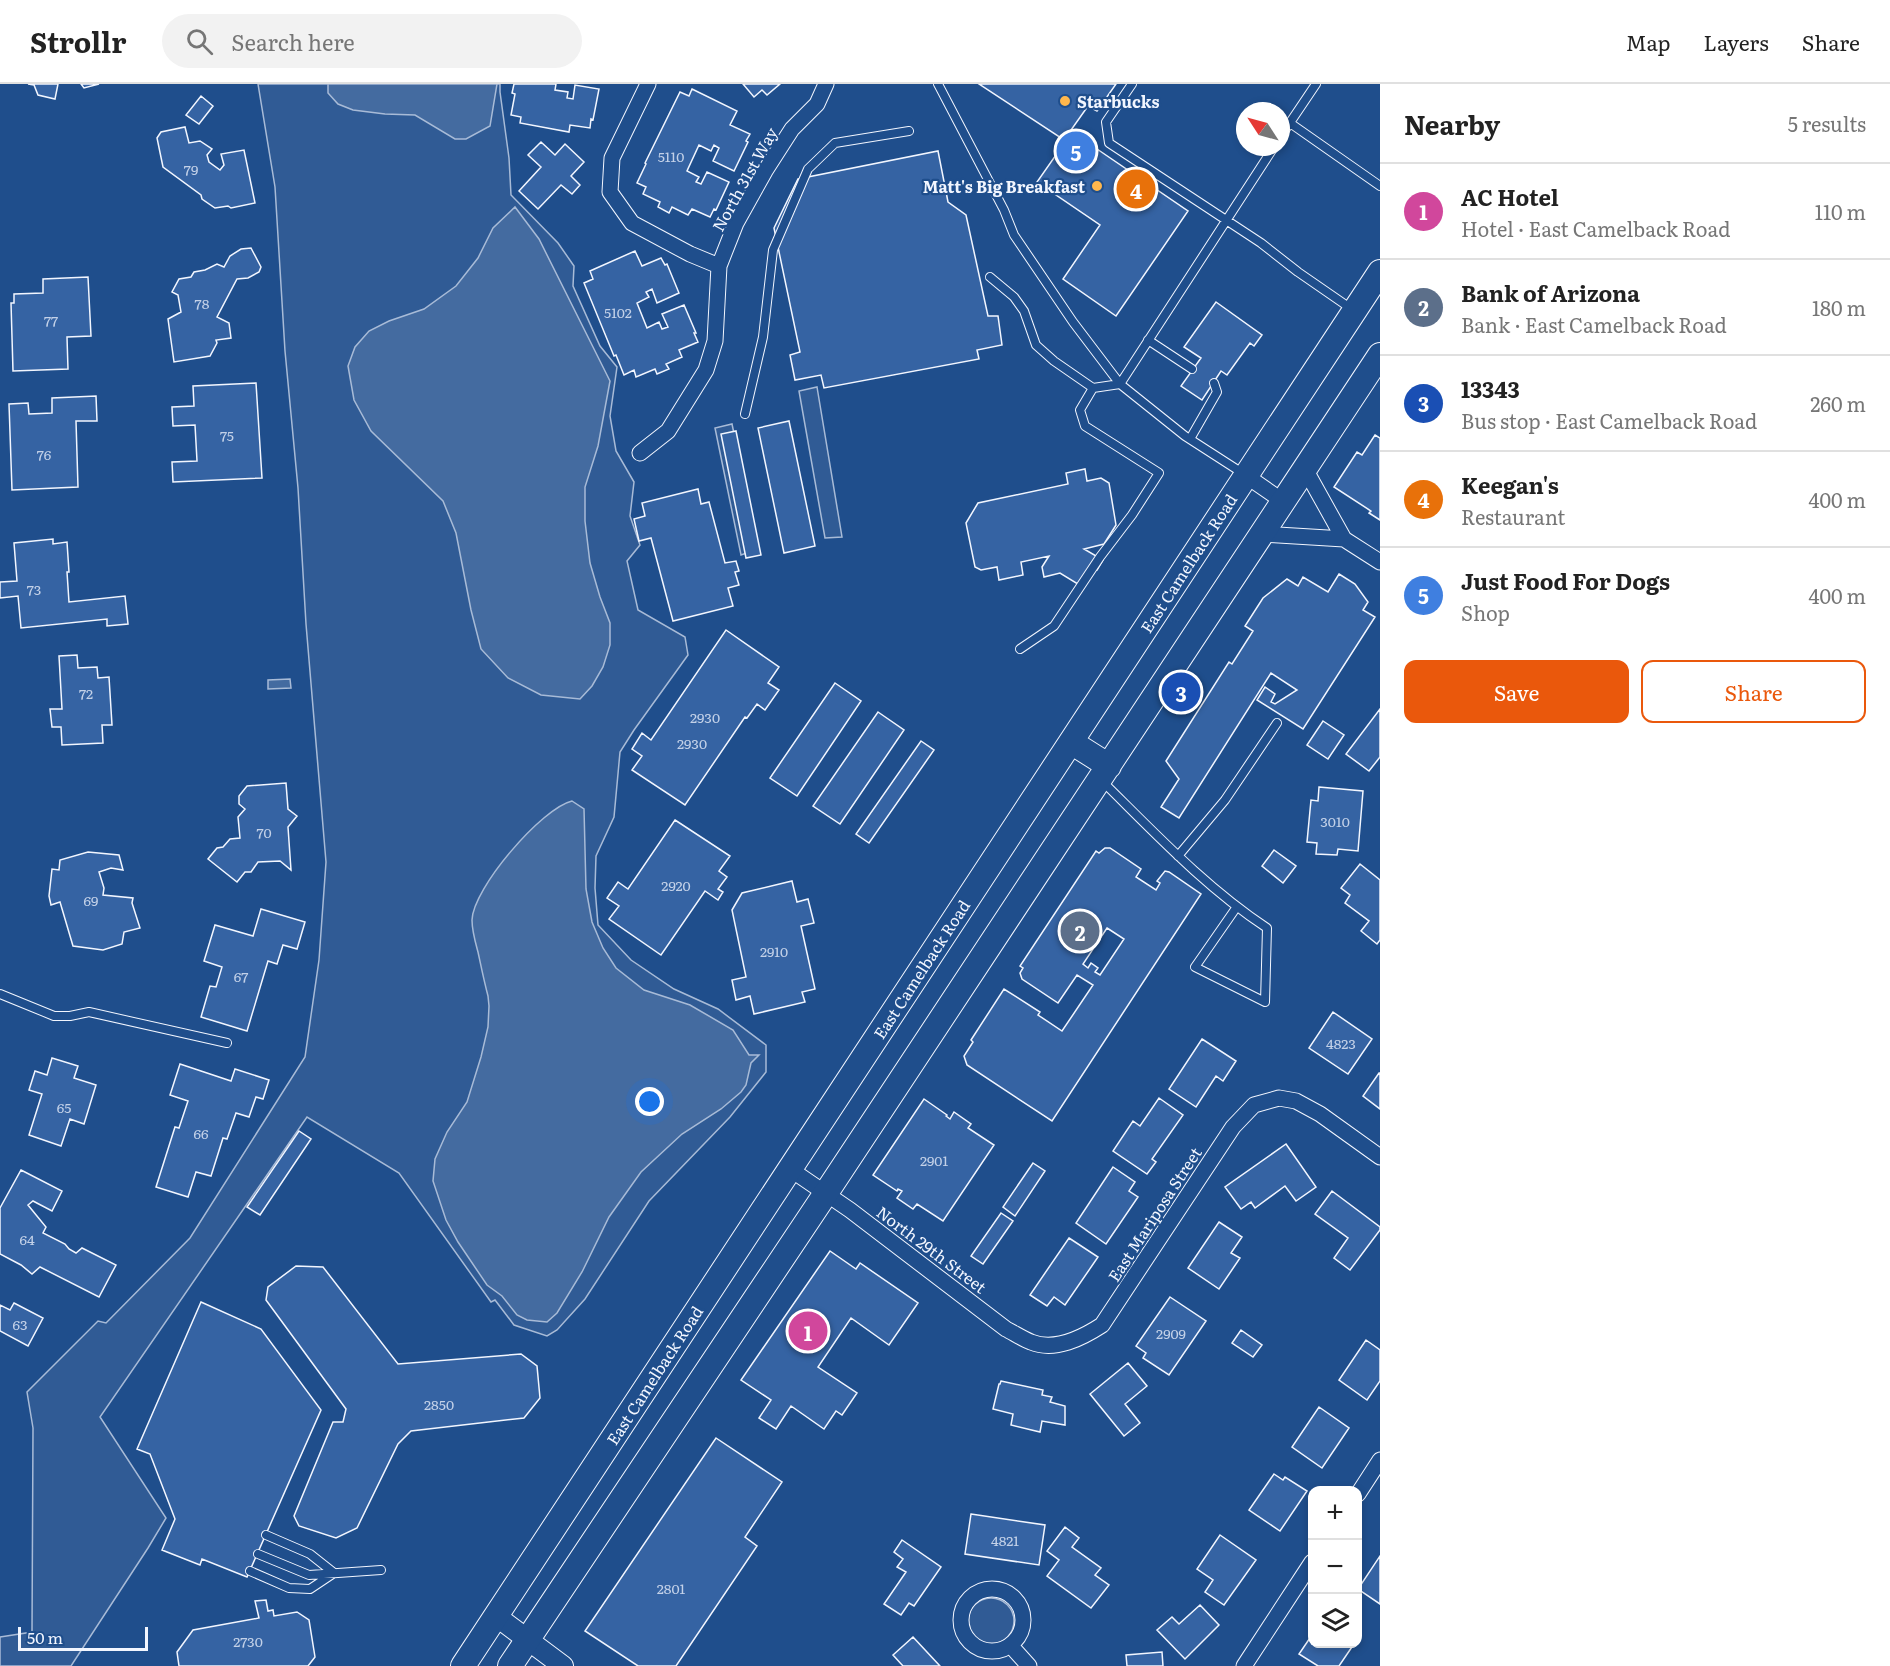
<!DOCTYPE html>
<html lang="en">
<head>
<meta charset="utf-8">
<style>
  :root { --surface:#fff; --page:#f2f2f2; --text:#222; --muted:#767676; --line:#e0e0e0; --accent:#ea580c }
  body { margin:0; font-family:Literata,serif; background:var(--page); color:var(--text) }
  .controls { position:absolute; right:18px; bottom:18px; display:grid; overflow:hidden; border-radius:12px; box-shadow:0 3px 9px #0003 }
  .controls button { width:54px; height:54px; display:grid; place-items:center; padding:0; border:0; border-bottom:2px solid var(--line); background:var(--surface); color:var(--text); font:30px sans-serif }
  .compass { position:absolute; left:1236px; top:18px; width:54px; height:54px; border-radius:50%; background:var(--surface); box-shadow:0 3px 9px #0003; rotate:306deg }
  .scale { position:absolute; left:18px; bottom:15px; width:130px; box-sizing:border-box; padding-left:6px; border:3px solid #f2f6ff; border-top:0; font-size:16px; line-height:21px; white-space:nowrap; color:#f2f6ff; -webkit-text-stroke:4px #1f4e8c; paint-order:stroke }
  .you { position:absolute; left:650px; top:1018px; width:21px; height:21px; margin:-15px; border:4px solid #fff; border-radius:50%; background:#1a73e8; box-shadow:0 0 0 9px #1a73e833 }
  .badge { display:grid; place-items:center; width:39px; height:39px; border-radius:50%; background:var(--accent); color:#fff; font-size:20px; font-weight:700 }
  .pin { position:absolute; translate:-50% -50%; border:3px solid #fff; box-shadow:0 2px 6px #0006 }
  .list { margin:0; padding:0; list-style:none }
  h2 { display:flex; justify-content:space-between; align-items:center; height:78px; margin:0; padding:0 24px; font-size:26px }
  h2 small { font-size:20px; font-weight:400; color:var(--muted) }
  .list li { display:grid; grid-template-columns:39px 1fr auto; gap:18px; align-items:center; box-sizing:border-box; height:96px; padding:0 24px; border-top:2px solid var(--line) }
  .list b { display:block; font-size:22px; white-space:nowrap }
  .list p { margin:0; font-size:20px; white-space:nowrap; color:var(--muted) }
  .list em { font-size:20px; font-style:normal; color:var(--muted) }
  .actions { display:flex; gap:12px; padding:18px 24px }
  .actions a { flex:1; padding:14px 0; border:2px solid var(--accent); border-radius:12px; text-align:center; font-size:21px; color:var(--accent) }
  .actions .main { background:var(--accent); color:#fff }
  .icon { flex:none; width:33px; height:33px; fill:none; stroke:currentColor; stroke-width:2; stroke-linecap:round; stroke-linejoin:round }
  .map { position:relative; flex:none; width:1380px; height:1582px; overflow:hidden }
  header { display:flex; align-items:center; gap:36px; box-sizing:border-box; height:84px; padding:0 30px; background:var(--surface); border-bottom:2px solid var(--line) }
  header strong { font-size:28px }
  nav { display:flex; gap:33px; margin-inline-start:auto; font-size:21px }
  .search { width:420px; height:54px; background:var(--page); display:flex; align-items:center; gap:15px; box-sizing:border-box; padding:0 21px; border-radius:33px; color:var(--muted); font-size:22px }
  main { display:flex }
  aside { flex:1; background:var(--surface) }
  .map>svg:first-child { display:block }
</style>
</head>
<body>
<header>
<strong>Strollr</strong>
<div class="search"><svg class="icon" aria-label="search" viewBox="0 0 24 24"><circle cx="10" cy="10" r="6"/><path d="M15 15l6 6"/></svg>Search here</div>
<nav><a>Map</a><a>Layers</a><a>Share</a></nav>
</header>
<main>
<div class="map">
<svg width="1380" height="1582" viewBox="0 0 1380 1582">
  <rect width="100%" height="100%" fill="#1f4e8c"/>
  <path fill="#305b95" stroke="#a8bbd7" stroke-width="1.5" d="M258 0H500V8L509 74 511 111 558 159 574 182 573 202 600 262 617 283 610 332 616 367 634 398 630 432 640 461 627 477 638 526 685 553 688 571 634 646 620 668 614 733 596 772 595 804 598 841 631 876 674 905 718 925 766 961V988L730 1033 649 1117 585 1215 557 1246 547 1252 514 1241 495 1216 491 1218 399 1089 307 1033 100 1333 166 1434 148 1464 71 1582H0V1553L32 1548 33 1344 27 1308 98 1237 106 1239 190 1154 305 973 319 876 326 778 306 540 298 404 285 267 275 103Z
    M817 303 842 453 825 454 799 307Z
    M732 340 758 465 741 471 715 344Z
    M968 1537a23 23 0 1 1 46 0a23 23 0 1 1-46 0Z"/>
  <path fill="#446ba0" stroke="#a8bbd7" stroke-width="1.5" d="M328 0H497L490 42 466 55H455L415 31 385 30 353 26 338 20 328 9Z
    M515 123 539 155 610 297 598 362 585 403V437L590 479 600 513 610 539V561L603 583 592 602 580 615 541 611 508 594 481 565 471 526 456 449 443 417 371 347 354 316 348 282 355 263 369 247 389 237 424 225 456 202 478 174 493 144Z
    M290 595 291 604 268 605V596Z
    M572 717 584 725 586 805 592 838 603 864 616 884 644 906 690 921 733 946 749 971H759L751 979 746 1001 741 1008 721 1025 682 1050 641 1088 609 1133 582 1188 557 1229 547 1238 527 1236 517 1231 502 1212 487 1201 458 1158 446 1136 433 1097 435 1075 447 1048 467 1018 481 973 488 943 489 922 488 912C484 897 481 882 478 868 475 857 472 847 472 836 473 804 542 724 572 717Z"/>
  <path fill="#3563a3" stroke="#f2f6ff" stroke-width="1.5" fill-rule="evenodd" d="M28 0H58L55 15 38 11 34 1Z
    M81 0H99L84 4Z
    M514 0H556L555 6 568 8 567 14 573 15 575 1 599 5 593 36 591 35 590 44 570 41 569 48 520 39 521 33 511 31 515 10 512 9Z
    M743 0H780L767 11 762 6 754 13Z
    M979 0H1116L1097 27 1088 22 1064 56Z
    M692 5 737 27 730 41 750 50 746 57 748 58 734 87 713 77 719 64 714 61 711 67 699 61 687 87 699 93 696 98 701 100 707 88 729 98 716 126 714 125 710 133 692 125 688 131 672 123 669 129 658 123 660 118 643 110 646 103 637 99 646 80 645 79 680 8 689 12Z
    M201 12 213 22 199 40 186 31Z
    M185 43 189 59 200 57 212 65 207 71 209 78 220 86 224 81 221 70 244 66 255 119 231 124 228 122 215 124 202 115 201 111 163 83 157 54 161 48Z
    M1072 48 1188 127 1116 232 1063 195 1100 141 1037 98Z
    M541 58 555 71 565 60 584 78 571 92 580 101 572 110 561 101 538 125 519 107 541 83 528 71Z
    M938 67 948 118 966 131 988 232H998L1002 261 977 266 979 275 824 304 821 291 795 296 790 271 800 268 774 144 798 95Z
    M251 164 261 183 259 188 248 194 237 195 217 233 229 239 231 254 216 256 217 259 210 272 174 278 168 235 181 228 178 211 172 208 179 195 191 193 194 188 205 186 217 180 224 183 230 172 241 165Z
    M635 167 642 182 661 174 665 181 667 180 679 209 657 219 652 205 646 208 649 213 637 219 647 244 659 238 662 245 668 243 662 230 684 221 696 249H694L698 258 679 266 682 273 666 280 669 285 657 290 655 285 636 293 634 286 624 291 616 271 614 272 584 199 593 195 590 187Z
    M88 193 91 252 67 253 68 285 13 287 11 219H14V210L43 209V195Z
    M1216 218 1262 251 1254 262 1250 259 1227 291 1221 287 1202 316 1181 302 1201 274 1184 263Z
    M256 299 262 394 173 398 172 378 197 377 195 341 173 342 172 323 194 322 193 302Z
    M96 312 97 337H76L78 403 12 406 9 320 28 319 29 330 52 329V314Z
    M789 337 815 462 784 469 758 344Z
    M736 347 761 471 746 474 721 350Z
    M1375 351 1380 354V436L1369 429 1371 427 1334 403 1357 368 1362 371Z
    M1085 385 1087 397 1101 394 1109 399 1116 441 1104 460 1084 465 1103 476 1097 486 1089 488 1081 502 1060 489 1044 493 1042 483 1049 472 1021 478 1023 491 999 496 997 483 981 486 975 483 966 439 978 419 1068 400 1066 389Z
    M698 405 701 420 709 418 725 479 736 477 739 487 735 488 739 501 728 504 733 522 673 537 651 454 639 457 634 435 645 432 642 419Z
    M53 455V460L67 458 69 488H67L69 518 125 512 128 540 107 542V535L21 544 18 512 0 514V498L17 497 14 459Z
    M1339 490 1355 500 1368 518 1363 526 1375 533 1303 645 1257 616 1265 603 1275 610 1271 618 1275 620 1297 606 1271 589 1179 734 1161 723 1179 695 1166 677 1229 578 1232 580 1253 547 1245 542 1263 514 1287 495 1298 502 1303 493 1328 508Z
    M726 546 779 583 768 599 779 606 765 626 757 620 747 634 745 633 685 721 632 686 642 672 632 665 642 649 651 656Z
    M77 571 78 584 97 583 98 594 109 593 112 641H102L103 659 62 661 61 643H52L50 625H62L59 572Z
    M835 599 861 617 797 712 770 694Z
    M1181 604 1184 607 1179 615 1175 612Z
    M1380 625V673L1369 687 1346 670Z
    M878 628 904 646 840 740 813 722Z
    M1323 637 1344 651 1328 675 1307 661Z
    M921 657 934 666 869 759 856 750Z
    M286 699 288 725 297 732 288 743 291 786 280 777 258 778 251 788H245L237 798 208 775 217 764 223 763 230 755 240 754 238 733 245 725 239 720V712L247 702Z
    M1319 703 1363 707 1358 767 1338 765 1337 771 1316 770 1317 759 1307 758 1311 716 1318 717Z
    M675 736 730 772 719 787 727 793 718 805 723 808 718 816 705 807 661 871 609 835 619 822 607 814 618 798 628 805Z
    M1105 764H1110L1141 785 1136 793 1156 806 1160 799 1157 797 1165 787 1169 788 1201 810 1052 1037 967 981 964 972 973 958 971 956 1004 905 1040 928 1038 931 1062 947 1093 901 1077 891 1058 919 1022 895 1020 889 1023 884 1020 882 1096 767 1099 769ZM1107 844 1124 855 1100 891 1095 888 1098 884 1091 879 1088 884 1083 880Z
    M1274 766 1296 782 1283 799 1262 782Z
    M88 768 119 771 123 786 111 784 99 788 104 804 103 811 133 814 132 819 140 844 124 848 122 860 103 866 73 862 60 818 51 821 49 812 52 785 59 786 60 776Z
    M1360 780 1380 796V856L1377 860 1361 847 1369 837 1345 819 1350 811 1341 804Z
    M792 797 797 818 808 815 814 839 801 842 815 905 802 908 805 918 754 930 750 912 736 916 732 896 746 893 732 826 742 809Z
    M261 825 305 838 297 865 283 861 277 880 268 877 247 947 201 933 210 902 216 903 222 883 204 877 215 841 253 852Z
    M1333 928 1372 955 1348 990 1309 964Z
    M1202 955 1236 977 1223 997 1216 992 1196 1023 1169 1005Z
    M52 974 78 982 74 994 96 1001 84 1040 70 1035 61 1062 29 1051 42 1010 29 1006 35 987 47 991Z
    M180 980 231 997 235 985 269 996 263 1015 256 1013 249 1033 236 1029 227 1055 223 1054 211 1092 196 1088 188 1113 156 1103 175 1043 179 1044 188 1017 170 1011Z
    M1379 989H1380V1025L1363 1012Z
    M1159 1014 1183 1031 1152 1075 1156 1078 1147 1090 1113 1067 1133 1037 1140 1042Z
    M924 1015 947 1031 946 1032 950 1035 954 1028 971 1040 968 1044 994 1061 943 1137 917 1120 913 1125 897 1114 902 1107 898 1105 897 1107 873 1091Z
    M299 1047 311 1055 260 1131 247 1123Z
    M1286 1060 1316 1103 1296 1117 1285 1102 1255 1124 1251 1118 1241 1125 1225 1103Z
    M1033 1079 1045 1087 1015 1132 1003 1123Z
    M1113 1083 1135 1098 1129 1107 1138 1113 1106 1160 1076 1139Z
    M21 1086 62 1107 52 1127 33 1117 28 1121 46 1143 43 1149 65 1160 69 1165 76 1169 82 1164 116 1181 99 1213 40 1183 32 1190 21 1181 0 1170V1124Z
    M1332 1107 1380 1143V1146L1350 1186 1334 1174 1348 1154 1315 1130Z
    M1001 1129 1013 1137 983 1180 971 1172Z
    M1219 1138 1242 1153 1231 1169 1240 1174 1219 1205 1188 1184Z
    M1069 1154 1098 1173 1065 1221 1054 1213 1047 1222 1030 1211Z
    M830 1167 856 1185 860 1179 918 1219 889 1261 851 1234 818 1283 857 1309 842 1331 836 1327 824 1345 791 1322 776 1345 759 1334 771 1316 741 1296Z
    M296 1182 323 1183 398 1280 521 1270 537 1282 540 1314 524 1334 411 1347 398 1360 357 1444 336 1454 299 1442 294 1432 333 1338H343L346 1325 266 1216 268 1203Z
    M1170 1213 1206 1237 1169 1291 1143 1274 1146 1269 1136 1262Z
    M201 1218 261 1245 321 1326 247 1493 202 1475 200 1481 162 1466 175 1435 150 1370 137 1365Z
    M14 1219 43 1234 28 1262 0 1247V1221L10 1226Z
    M1241 1246 1262 1261 1253 1273 1232 1259Z
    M1366 1256 1380 1266V1297L1367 1316 1339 1296Z
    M1128 1279 1147 1302 1125 1320 1140 1339 1124 1352 1090 1310Z
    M1001 1297 1043 1306 1042 1311 1052 1313 1050 1318 1065 1322V1341L1042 1337 1040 1348 1011 1341 1013 1330 993 1325 999 1300H1000Z
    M1319 1323 1349 1344 1322 1384 1292 1363Z
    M716 1354 782 1398 745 1453 757 1462 676 1582H638L585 1547Z
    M1274 1390 1283 1396 1285 1393 1307 1407 1280 1447 1249 1426Z
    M971 1430 1045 1441 1039 1481 965 1470Z
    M1065 1443 1079 1454 1072 1463 1101 1484 1095 1491 1109 1501 1091 1524 1047 1492 1059 1476 1047 1467Z
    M1220 1451 1256 1476 1224 1521 1205 1508 1213 1496 1197 1485Z
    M902 1456 941 1483 914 1522 909 1519 901 1531 884 1520 906 1488 897 1483 903 1475 894 1468Z
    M1380 1472V1520L1358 1505Z
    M266 1516 268 1527 273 1526 274 1532 297 1528 309 1536 315 1573 308 1582H179L177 1568 193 1546 259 1534 255 1517Z
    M1200 1521 1219 1541 1185 1575 1157 1546 1172 1533 1179 1540Z
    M1312 1551V1560H1354L1339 1582H1318L1299 1570Z
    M913 1553 940 1582H903L893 1571Z
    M1162 1568 1163 1582H1127L1126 1571Z"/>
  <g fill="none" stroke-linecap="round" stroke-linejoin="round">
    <defs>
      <path id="service" d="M938 0 1004 126 1014 151 1073 238 1120 300 1185 352 1244 390
        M1132 0 1106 38 1109 59 1261 159 1298 188 1353 226
        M1290 39 1380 102
        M1281 52 1316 0
        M990 193 1014 213 1024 227 1036 261 1054 277 1093 304
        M1148 256 1192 285
        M745 330 763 253 773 166 808 85 835 59 909 47
        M1190 355 1217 308 1214 299
        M1020 565 1054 542 1100 473 1132 431 1159 389 1085 342 1080 326 1093 304 1120 300 1274 63
        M1101 696C1154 748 1205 803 1267 844L1265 918 1195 883 1236 824
        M1178 772 1225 716 1277 639
        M0 910 54 932H70L89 928 227 959
        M258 1470 309 1491 381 1486
        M250 1487 289 1504 310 1505 334 1489 310 1470 266 1451"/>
      <path id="minor" d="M648 0 612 74 610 108 632 139 690 170 719 182
        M640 369 668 347 706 286 715 257 719 182 736 139 765 87 792 45 817 20 826 0
        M1305 385 1344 455
        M1245 391 1284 418
        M1262 450 1344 455 1380 478
        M790 1085 850 1126 1006 1245C1014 1249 1023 1255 1031 1258 1055 1268 1082 1254 1102 1241L1233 1043 1254 1021 1279 1014 1296 1017 1320 1030 1380 1073
        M1358 1410 1380 1376
        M961 1536a31 31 0 1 1 62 0a31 31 0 1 1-62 0Z
        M1011 1562 1029 1582
        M1244 1582 1312 1478"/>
      <path id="tertiary" d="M496 1532 563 1582"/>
      <path id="primary" d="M1071 658 1109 682
        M463 1582 1380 188
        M510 1582 826 1109 1380 271"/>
    </defs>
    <use href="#service" stroke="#f2f6ff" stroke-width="10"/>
    <use href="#minor" stroke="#f2f6ff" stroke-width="17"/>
    <use href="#tertiary" stroke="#f2f6ff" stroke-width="22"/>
    <use href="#primary" stroke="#f2f6ff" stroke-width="26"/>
    <use href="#service" stroke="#1f4e8c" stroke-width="8"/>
    <use href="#minor" stroke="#1f4e8c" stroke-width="15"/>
    <use href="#tertiary" stroke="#1f4e8c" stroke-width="20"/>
    <use href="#primary" stroke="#1f4e8c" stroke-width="24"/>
  </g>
  <g fill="#ffb74d" stroke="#1f4e8c" stroke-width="2">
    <circle cx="1065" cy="17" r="6"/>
    <circle cx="1097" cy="102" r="6"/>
  </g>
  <g text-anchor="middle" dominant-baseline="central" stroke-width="4.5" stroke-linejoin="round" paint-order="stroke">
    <g font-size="14" fill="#c3d1e8">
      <text x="671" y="72">5110</text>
      <text x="191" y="85">79</text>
      <text x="202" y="219">78</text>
      <text x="618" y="228">5102</text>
      <text x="51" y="236">77</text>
      <text x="227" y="351">75</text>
      <text x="44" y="370">76</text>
      <text x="34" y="505">73</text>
      <text x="86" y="609">72</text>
      <text x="705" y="633">2930</text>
      <text x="692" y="659">2930</text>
      <text x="1335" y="737">3010</text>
      <text x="264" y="748">70</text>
      <text x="676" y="801">2920</text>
      <text x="91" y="816">69</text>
      <text x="774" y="867">2910</text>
      <text x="241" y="892">67</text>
      <text x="1341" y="959">4823</text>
      <text x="64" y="1023">65</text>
      <text x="201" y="1049">66</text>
      <text x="934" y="1076">2901</text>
      <text x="27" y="1155">64</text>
      <text x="20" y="1240">63</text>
      <text x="1171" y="1249">2909</text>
      <text x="439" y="1320">2850</text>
      <text x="1005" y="1456">4821</text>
      <text x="671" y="1504">2801</text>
      <text x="248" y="1557">2730</text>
    </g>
    <g font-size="16" font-weight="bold" fill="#f2f6ff" stroke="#1f4e8c" text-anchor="start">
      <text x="1077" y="17">Starbucks</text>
      <text x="1085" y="102" text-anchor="end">Matt's Big Breakfast</text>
    </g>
    <g font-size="16" fill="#f2f6ff" stroke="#1f4e8c">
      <text transform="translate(744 95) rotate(-61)">North 31st Way</text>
      <text transform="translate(1188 479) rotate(-57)">East Camelback Road</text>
      <text transform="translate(921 885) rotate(-57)">East Camelback Road</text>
      <text transform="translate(1154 1130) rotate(-57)">East Mariposa Street</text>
      <text transform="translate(932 1165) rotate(37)">North 29th Street</text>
      <text transform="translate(654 1291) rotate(-57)">East Camelback Road</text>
    </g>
  </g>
</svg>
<div class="controls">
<button>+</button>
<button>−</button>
<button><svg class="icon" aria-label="layers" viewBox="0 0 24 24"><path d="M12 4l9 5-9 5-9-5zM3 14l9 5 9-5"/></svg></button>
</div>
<svg class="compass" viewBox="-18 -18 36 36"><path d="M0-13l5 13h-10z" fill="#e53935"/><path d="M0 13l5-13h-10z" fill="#767676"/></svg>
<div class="scale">50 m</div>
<div class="you"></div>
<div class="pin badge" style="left:808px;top:1247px;background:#d1479c">1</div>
<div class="pin badge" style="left:1080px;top:847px;background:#5c6f8a">2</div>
<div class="pin badge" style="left:1181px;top:608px;background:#1a4fb4">3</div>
<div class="pin badge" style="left:1136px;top:105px;background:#e8710a">4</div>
<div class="pin badge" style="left:1076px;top:67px;background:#3f7fe0">5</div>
</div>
<aside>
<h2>Nearby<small>5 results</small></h2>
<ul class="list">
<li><span class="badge" style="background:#d1479c">1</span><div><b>AC Hotel</b><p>Hotel · East Camelback Road</p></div><em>110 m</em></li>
<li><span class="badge" style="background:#5c6f8a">2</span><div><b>Bank of Arizona</b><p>Bank · East Camelback Road</p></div><em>180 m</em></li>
<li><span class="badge" style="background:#1a4fb4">3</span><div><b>13343</b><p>Bus stop · East Camelback Road</p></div><em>260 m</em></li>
<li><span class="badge" style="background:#e8710a">4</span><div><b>Keegan's</b><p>Restaurant</p></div><em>400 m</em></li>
<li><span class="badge" style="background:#3f7fe0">5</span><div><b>Just Food For Dogs</b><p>Shop</p></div><em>400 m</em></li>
</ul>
<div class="actions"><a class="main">Save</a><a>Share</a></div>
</aside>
</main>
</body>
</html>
